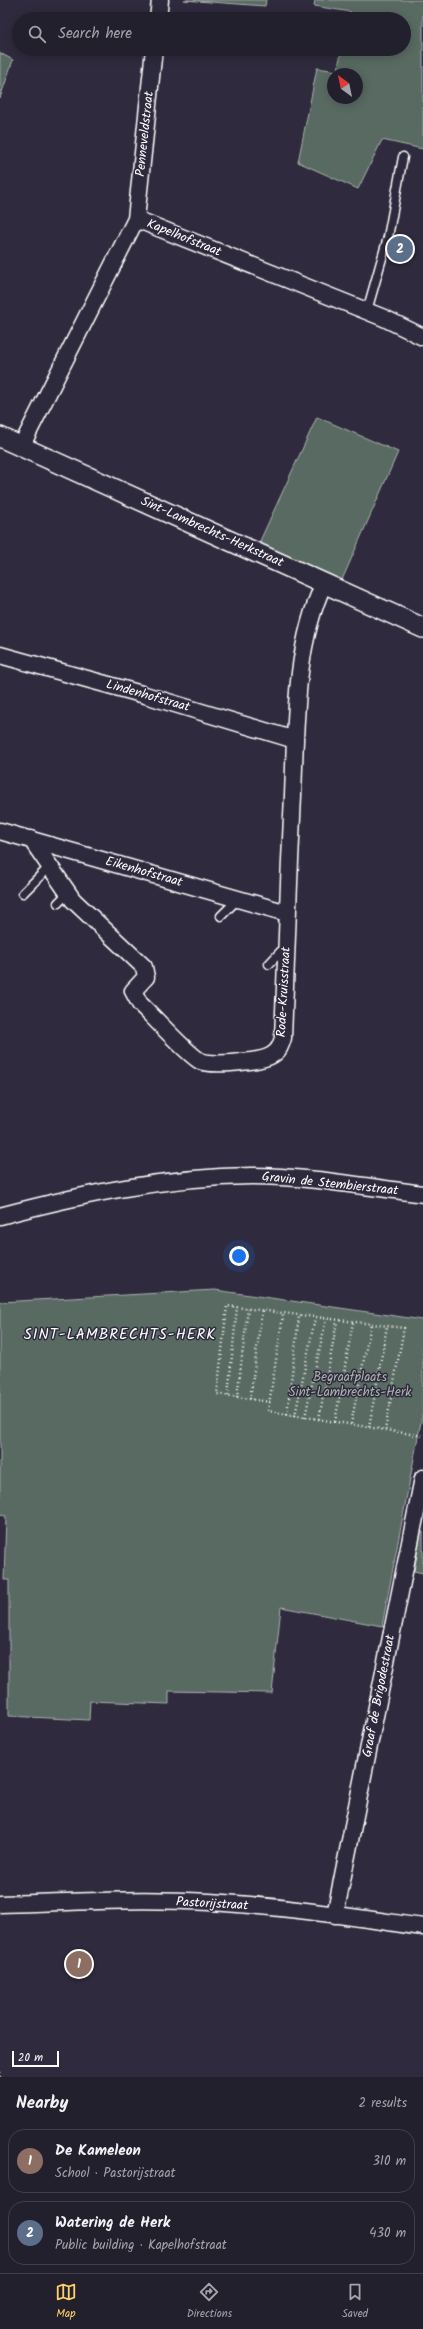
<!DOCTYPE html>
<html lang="en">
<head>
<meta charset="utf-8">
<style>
  :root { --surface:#23202e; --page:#2b2836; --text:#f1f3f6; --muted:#a3a3aa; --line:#403e4a; --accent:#ffd166 }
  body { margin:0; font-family:Kalam,sans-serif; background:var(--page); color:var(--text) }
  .compass { position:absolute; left:327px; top:68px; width:36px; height:36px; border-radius:50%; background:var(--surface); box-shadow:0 2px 10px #0003; rotate:327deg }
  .scale { position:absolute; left:12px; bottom:10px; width:47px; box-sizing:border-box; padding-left:4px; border:2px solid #fff; border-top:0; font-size:11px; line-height:14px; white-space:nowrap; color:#fff; -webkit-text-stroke:3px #2f2a3d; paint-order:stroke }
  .you { position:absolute; left:239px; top:1256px; width:14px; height:14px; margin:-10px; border:3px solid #fff; border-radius:50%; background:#1a73e8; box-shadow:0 0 0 6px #1a73e833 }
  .badge { display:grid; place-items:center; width:26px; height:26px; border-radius:50%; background:var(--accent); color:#fff; font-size:13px; font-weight:700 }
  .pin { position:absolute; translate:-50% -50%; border:2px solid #fff; box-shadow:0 1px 4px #0006 }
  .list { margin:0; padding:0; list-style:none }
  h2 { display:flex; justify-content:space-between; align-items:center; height:52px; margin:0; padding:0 16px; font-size:17px }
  h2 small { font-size:13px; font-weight:400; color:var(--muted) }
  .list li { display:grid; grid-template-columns:26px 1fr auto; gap:12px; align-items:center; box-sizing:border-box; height:64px; margin:0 8px 8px; padding:0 8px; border:1px solid var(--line); border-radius:16px }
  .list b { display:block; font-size:15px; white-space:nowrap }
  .list p { margin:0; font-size:13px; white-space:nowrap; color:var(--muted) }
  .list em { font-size:13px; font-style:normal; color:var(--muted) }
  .icon { flex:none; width:22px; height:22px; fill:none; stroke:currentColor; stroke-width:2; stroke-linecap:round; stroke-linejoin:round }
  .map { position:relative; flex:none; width:423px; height:2077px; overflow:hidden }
  .search { position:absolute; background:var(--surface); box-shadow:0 2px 10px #0003; left:12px; right:12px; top:12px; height:44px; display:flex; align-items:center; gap:10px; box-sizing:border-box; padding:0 14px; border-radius:22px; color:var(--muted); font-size:15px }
  .sheet { height:196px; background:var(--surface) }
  nav { display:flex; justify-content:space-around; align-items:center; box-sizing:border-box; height:56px; border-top:1px solid var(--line); background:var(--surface); font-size:11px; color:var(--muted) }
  nav a { display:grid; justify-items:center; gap:2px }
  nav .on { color:var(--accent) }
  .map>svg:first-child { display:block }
</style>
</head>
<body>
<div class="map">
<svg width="423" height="2077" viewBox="0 0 423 2077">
  <rect width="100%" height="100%" fill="#2f2a3d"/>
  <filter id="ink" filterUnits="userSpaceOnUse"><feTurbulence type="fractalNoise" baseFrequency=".025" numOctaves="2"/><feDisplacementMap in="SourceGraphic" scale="8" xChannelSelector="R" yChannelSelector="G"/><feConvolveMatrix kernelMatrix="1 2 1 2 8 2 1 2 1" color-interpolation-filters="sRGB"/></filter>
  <g filter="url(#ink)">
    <path fill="#596a62" stroke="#acb4b0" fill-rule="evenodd" d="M184 0H266L265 6Z
      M315 0H423V149L382 140 358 189 298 162 317 68 337 71 342 49H404V19H350L351 12 314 6ZM333 74H357V98H333Z
      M0 53 13 60 0 98Z
      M317 417 398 452 342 580 259 543Z
      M215 1290 423 1320V1411L382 1626 281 1607 272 1693 169 1691V1704L90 1701 89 1720 9 1716V1580H4L6 1516 0 1515V1302Z
      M421 1531 423 1532V1573L414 1571Z"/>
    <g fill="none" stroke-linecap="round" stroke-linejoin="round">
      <defs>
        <path id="service" d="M367 311 388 237 403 157
          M23 893 49 867
          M58 903 69 892
          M221 916 238 899
          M269 964 285 947"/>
        <path id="minor" d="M158 19 160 0
          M136 219 154 49
          M21 447 136 219 384 318 423 337
          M0 655 145 695 295 740
          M0 831 287 913
          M31 839 73 900 144 967 146 977 133 991 140 1004C154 1017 186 1053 200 1061 211 1066 262 1062 272 1055 279 1051 281 1045 283 1038 286 956 289 876 293 795 296 724 294 648 324 583
          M0 1216C83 1194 165 1177 251 1176 308 1176 366 1187 423 1194
          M0 1904C69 1902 140 1898 209 1902 281 1906 352 1917 423 1927
          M335 1915 423 1478"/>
        <path id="tertiary" d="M0 437 423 628"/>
      </defs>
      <use href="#service" stroke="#fff" stroke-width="11"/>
      <use href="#minor" stroke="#fff" stroke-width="19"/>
      <use href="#tertiary" stroke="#fff" stroke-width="22"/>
      <path stroke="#fff" stroke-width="2.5" stroke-dasharray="1 3" stroke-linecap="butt" d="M283 1315 268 1411 423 1436
        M228 1395 237 1307
        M237 1397 248 1309
        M250 1399 262 1311
        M270 1402 217 1394 227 1306 404 1328 385 1430
        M287 1414 299 1316
        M295 1416 315 1318
        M305 1417 326 1319
        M319 1419 337 1321
        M335 1422 353 1322
        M351 1424 371 1324
        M369 1427 387 1326
        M0 2072 1 2077"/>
      <use href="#service" stroke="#2f2a3d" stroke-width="8"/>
      <use href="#minor" stroke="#2f2a3d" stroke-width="16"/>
      <use href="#tertiary" stroke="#2f2a3d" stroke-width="19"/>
    </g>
  </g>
  <g text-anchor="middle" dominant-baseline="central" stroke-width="3" stroke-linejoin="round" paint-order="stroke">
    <g font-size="13" fill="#fff" stroke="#2f2a3d">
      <text transform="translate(145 134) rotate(-84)">Penneveldstraat</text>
      <text transform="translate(184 238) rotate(22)">Kapelhofstraat</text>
      <text transform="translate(212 532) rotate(24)">Sint-Lambrechts-Herkstraat</text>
      <text transform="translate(148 696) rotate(16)">Lindenhofstraat</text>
      <text transform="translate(144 872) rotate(16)">Eikenhofstraat</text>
      <text transform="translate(284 992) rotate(-87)">Rode-Kruisstraat</text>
      <text transform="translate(330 1184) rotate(6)">Gravin de Stembierstraat</text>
      <text transform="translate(379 1696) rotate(-79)">Graaf de Brigodestraat</text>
      <text transform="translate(212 1904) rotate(3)">Pastorijstraat</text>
    </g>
    <g font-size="13" fill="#acb4b0" stroke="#2f2a3d">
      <text x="350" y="1377">Begraafplaats<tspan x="350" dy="15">Sint-Lambrechts-Herk</tspan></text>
    </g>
    <g font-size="15" letter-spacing="1" fill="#fff" stroke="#2f2a3d">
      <text x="120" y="1335">SINT-LAMBRECHTS-HERK</text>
    </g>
  </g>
</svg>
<svg class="compass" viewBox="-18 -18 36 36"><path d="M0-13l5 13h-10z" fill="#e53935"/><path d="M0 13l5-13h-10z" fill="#a3a3aa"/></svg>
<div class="scale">20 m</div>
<div class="you"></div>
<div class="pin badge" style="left:79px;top:1964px;background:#8d6e63">1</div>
<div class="pin badge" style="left:400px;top:249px;background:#5c6f8a">2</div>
<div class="search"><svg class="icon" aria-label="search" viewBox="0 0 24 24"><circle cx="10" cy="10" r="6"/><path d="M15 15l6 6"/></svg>Search here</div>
</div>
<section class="sheet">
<h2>Nearby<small>2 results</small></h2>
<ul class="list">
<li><span class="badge" style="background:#8d6e63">1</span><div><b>De Kameleon</b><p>School · Pastorijstraat</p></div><em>310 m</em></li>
<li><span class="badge" style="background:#5c6f8a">2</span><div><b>Watering de Herk</b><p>Public building · Kapelhofstraat</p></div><em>430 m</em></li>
</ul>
</section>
<nav>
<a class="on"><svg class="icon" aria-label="map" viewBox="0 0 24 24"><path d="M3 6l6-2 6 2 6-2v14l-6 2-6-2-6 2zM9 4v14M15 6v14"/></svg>Map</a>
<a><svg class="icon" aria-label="directions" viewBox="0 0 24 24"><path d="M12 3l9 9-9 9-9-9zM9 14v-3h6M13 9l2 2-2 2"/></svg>Directions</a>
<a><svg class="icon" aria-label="saved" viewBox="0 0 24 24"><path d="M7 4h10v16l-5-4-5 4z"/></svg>Saved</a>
</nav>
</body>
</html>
